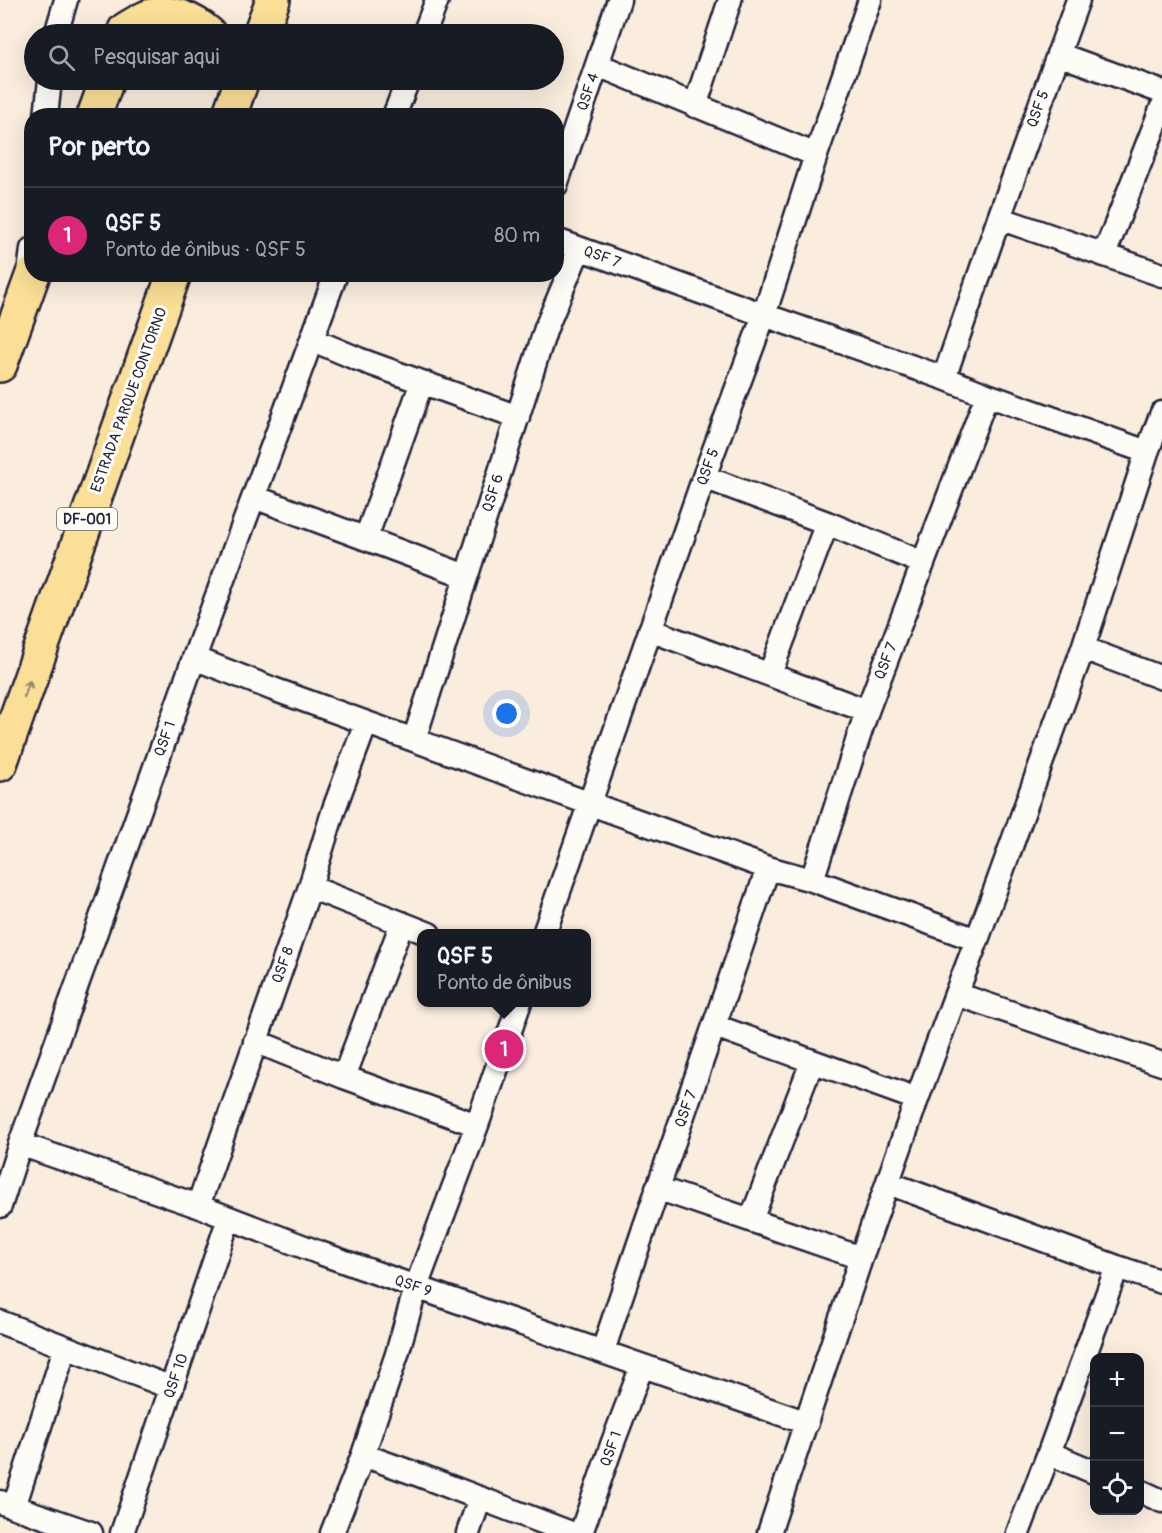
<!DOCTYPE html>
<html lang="pt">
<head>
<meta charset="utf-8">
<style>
  :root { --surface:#171b24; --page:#20242c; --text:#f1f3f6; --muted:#9ea1a6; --line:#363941; --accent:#db2777 }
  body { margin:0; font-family:Pangolin,sans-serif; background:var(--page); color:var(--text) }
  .controls { position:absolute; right:18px; bottom:18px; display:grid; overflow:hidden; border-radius:12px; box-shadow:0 6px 24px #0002 }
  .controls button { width:54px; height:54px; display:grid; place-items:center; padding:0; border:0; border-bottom:2px solid var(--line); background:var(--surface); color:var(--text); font:30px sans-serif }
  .you { position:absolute; left:507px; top:714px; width:21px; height:21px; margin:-15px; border:4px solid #fff; border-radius:50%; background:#1a73e8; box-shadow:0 0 0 9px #1a73e833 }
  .badge { display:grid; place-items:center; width:39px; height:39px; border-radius:50%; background:var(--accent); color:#fff; font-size:20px; font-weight:700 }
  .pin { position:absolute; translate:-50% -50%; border:3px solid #fff; box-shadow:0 2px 6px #0006 }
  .popup { position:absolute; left:417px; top:929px; width:174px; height:78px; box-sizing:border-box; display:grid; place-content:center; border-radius:12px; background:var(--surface); filter:drop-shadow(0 2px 4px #0005); font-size:20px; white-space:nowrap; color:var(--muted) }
  .popup b { font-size:22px; color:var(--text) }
  .popup::after { content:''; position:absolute; left:50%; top:100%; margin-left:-12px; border:12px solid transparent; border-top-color:var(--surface) }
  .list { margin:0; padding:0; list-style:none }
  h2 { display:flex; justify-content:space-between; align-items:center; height:78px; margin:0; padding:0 24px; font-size:26px }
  h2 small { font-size:20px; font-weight:400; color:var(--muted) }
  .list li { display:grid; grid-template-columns:39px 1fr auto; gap:18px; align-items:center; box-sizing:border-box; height:96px; padding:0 24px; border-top:2px solid var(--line) }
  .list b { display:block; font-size:22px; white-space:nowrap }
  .list p { margin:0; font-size:20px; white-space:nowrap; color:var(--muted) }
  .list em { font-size:20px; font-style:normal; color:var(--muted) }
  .icon { flex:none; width:33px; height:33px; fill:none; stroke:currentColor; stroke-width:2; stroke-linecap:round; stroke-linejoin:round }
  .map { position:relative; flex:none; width:1162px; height:1533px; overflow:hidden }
  .search { position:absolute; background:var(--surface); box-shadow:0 6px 24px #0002; left:24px; top:24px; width:540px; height:66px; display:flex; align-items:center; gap:15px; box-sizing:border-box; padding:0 21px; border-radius:33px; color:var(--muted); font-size:22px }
  .panel { position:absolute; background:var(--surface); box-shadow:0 6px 24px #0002; left:24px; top:108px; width:540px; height:174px; border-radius:24px }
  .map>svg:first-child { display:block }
</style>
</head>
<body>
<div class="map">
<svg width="1162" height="1533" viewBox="0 0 1162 1533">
  <rect width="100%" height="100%" fill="#faedde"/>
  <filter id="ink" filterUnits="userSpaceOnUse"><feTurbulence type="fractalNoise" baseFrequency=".0167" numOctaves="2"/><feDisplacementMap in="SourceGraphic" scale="12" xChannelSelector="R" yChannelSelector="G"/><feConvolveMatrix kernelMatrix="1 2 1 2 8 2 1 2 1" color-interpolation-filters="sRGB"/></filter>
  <g filter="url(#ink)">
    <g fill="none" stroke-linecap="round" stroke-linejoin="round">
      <defs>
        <path id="minor" d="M56 34 66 0
          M424 34 437 0
          M1058 54 1162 92
          M598 65 816 155
          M695 106 730 0
          M46 116 50 80
          M394 116 408 80
          M556 185 619 0
          M999 218 1162 275
          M556 240 764 315 944 378 987 395 1147 452
          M1104 255 1162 107
          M27 289 32 249
          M313 340 358 359 518 417
          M944 378 999 218 1078 0
          M704 477 827 523 923 563
          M254 497 466 576
          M366 538 422 382
          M650 630 867 711
          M1083 648 1162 678
          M194 658 273 689 768 868 812 880 977 940
          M770 674 827 523
          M414 740 546 328 579 249
          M812 880 867 711 987 395
          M310 887 429 934
          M544 934 704 477 764 315 816 155 870 0
          M956 994 1162 1064
          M715 1026 917 1099
          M255 1041 344 1077 477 1125
          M344 1077 402 923
          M20 1144 198 1206 320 1253 416 1287 807 1423
          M888 1183 1117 1267 1162 1282
          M657 1188 861 1258
          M0 1206 20 1144 194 658 336 274
          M198 1206 310 887 334 809 366 723
          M751 1220 812 1062
          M0 1322 172 1388
          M603 1351C656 1189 714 1029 768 868
          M1049 1453 1094 1472
          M363 1455 419 1475 571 1533
          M1140 1491 1162 1501
          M0 1502 91 1533
          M14 1507 65 1348
          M122 1533 229 1218
          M332 1533 363 1455 397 1354 416 1287 477 1125 520 1002
          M468 1533 480 1498
          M581 1533 613 1442 642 1366
          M769 1533 861 1258 917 1099 956 994 977 940 1083 648 1147 452 1162 413
          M1018 1533 1049 1453 1117 1267"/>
        <path id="trunk" d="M125 30C133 25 142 19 151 16 172 10 193 20 209 34
          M260 34 273 0
          M94 116 107 80
          M229 116 242 80
          M0 365 33 274
          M0 764 174 274"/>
      </defs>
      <use href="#minor" stroke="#22223b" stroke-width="27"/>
      <use href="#trunk" stroke="#22223b" stroke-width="38"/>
      <use href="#minor" stroke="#fdfcf7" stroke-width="22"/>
      <use href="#trunk" stroke="#fbdf96" stroke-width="33"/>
    </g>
    <defs><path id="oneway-shaft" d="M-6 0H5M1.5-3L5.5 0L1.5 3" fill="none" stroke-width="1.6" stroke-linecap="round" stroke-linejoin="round" transform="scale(1.5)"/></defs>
    <use stroke="#8e8068" href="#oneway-shaft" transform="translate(27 689) rotate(-70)"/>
  </g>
  <g text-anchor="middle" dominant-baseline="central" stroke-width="6" stroke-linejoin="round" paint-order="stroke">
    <rect fill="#fdfcf7" stroke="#646373" stroke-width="1.5" x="57" y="508" width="60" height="22" rx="4.5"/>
    <g font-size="14" font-weight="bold" fill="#22223b">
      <text x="87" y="519">DF-001</text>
    </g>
    <g font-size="15" fill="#22223b" stroke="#fdfcf7">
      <text transform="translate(588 92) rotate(-71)">QSF 4</text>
      <text transform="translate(1038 109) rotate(-70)">QSF 5</text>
      <text transform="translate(602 257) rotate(20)">QSF 7</text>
      <text transform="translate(129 400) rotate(-70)">ESTRADA PARQUE CONTORNO</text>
      <text transform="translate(708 467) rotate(-70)">QSF 5</text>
      <text transform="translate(493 493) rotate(-72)">QSF 6</text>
      <text transform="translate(886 661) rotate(-69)">QSF 7</text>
      <text transform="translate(165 739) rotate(-70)">QSF 1</text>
      <text transform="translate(283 965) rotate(-70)">QSF 8</text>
      <text transform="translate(686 1109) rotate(-70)">QSF 7</text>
      <text transform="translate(413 1286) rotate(19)">QSF 9</text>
      <text transform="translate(176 1376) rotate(-71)">QSF 10</text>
      <text transform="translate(611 1449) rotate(-70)">QSF 1</text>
    </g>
  </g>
</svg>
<div class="controls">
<button>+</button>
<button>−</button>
<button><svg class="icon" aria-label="locate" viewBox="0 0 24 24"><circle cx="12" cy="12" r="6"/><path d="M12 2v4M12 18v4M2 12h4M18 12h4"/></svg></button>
</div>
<div class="you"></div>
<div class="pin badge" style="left:504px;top:1049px">1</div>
<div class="popup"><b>QSF 5</b>Ponto de ônibus</div>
<div class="search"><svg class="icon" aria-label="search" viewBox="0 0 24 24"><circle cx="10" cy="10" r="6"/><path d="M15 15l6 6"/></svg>Pesquisar aqui</div>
<section class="panel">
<h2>Por perto<small></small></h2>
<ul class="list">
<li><span class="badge">1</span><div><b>QSF 5</b><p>Ponto de ônibus · QSF 5</p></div><em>80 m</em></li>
</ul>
</section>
</div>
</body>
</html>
